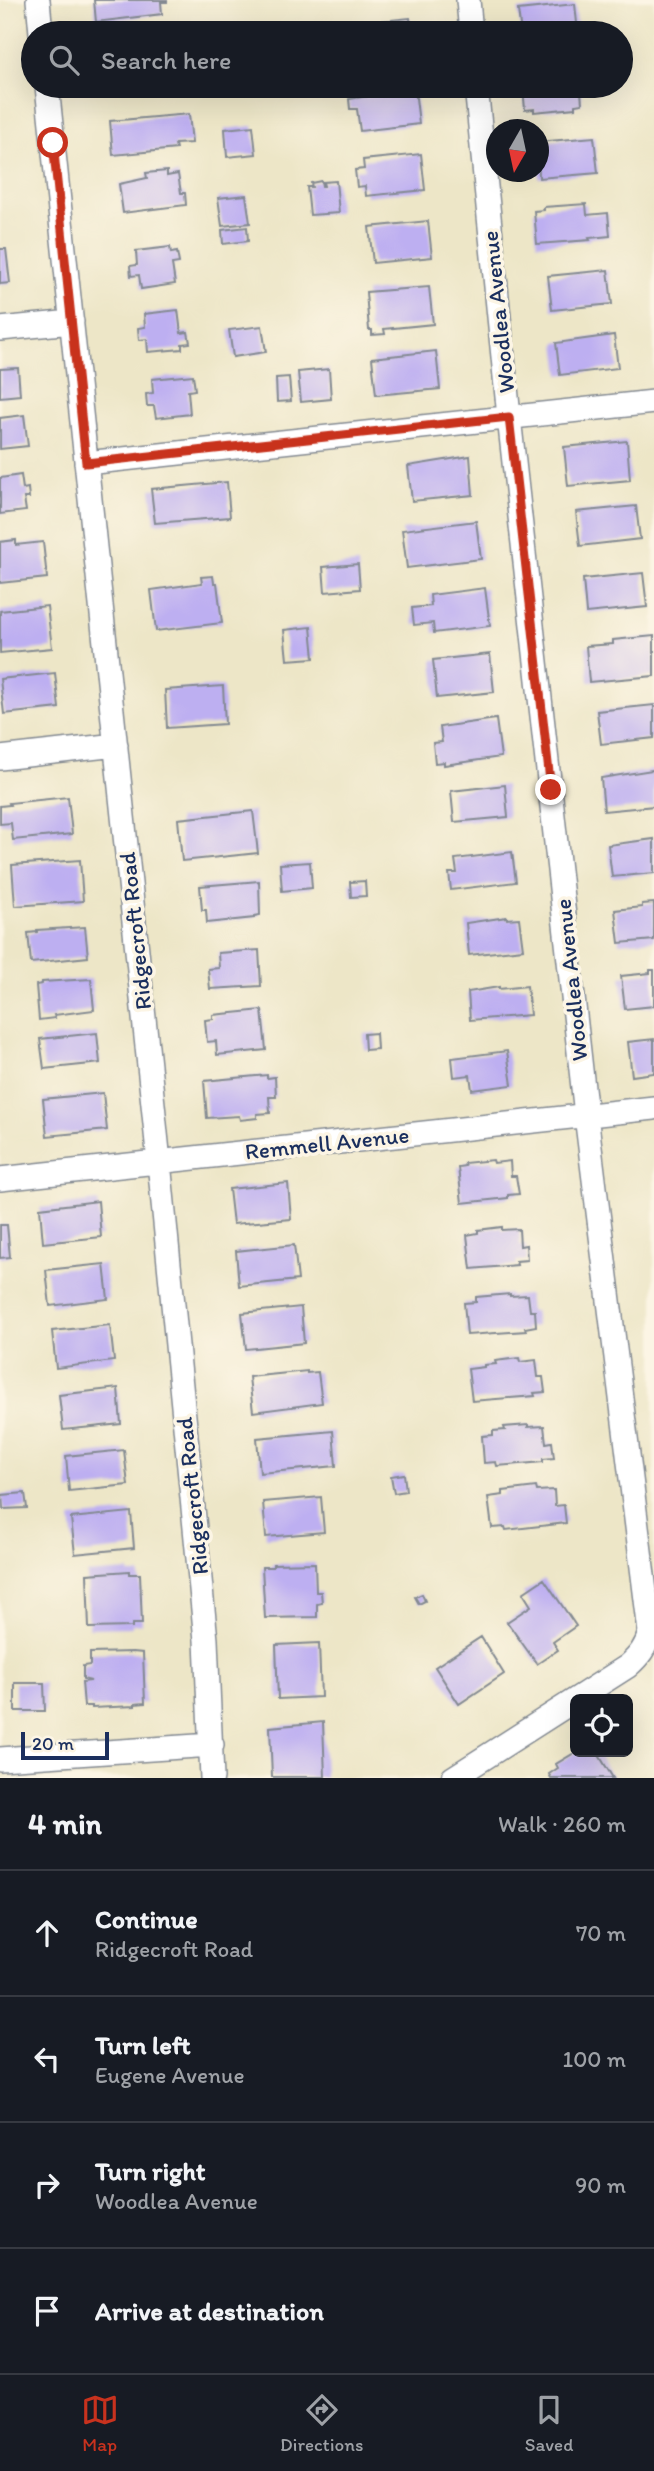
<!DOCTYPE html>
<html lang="en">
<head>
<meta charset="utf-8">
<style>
  :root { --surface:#171b24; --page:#242831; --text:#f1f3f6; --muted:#9ea1a6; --line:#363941; --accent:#c8321e }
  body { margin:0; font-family:Itim,sans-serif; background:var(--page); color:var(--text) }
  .controls { position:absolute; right:21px; bottom:21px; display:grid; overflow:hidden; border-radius:10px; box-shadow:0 7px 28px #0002 }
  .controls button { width:63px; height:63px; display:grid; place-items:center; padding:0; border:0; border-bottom:2px solid var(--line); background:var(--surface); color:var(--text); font:35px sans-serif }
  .compass { position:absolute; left:486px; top:119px; width:63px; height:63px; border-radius:50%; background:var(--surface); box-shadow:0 7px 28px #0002; rotate:189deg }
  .scale { position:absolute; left:21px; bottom:18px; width:88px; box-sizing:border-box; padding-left:7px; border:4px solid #1b2f5e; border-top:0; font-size:19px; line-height:24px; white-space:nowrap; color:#1b2f5e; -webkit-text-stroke:5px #fcf5e5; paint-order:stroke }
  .stop { position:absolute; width:21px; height:21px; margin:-16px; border:5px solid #c8321e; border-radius:50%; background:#fff }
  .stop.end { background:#c8321e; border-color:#fff; box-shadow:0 2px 7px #0008 }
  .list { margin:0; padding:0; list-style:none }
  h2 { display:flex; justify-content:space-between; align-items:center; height:91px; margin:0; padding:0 28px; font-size:30px }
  h2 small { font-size:23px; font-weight:400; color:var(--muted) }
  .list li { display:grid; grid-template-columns:46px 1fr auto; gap:21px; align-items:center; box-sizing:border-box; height:126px; padding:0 28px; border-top:2px solid var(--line) }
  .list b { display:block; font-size:26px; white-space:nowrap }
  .list p { margin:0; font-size:23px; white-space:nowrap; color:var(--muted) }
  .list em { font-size:23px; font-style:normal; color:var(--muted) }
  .icon { flex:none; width:38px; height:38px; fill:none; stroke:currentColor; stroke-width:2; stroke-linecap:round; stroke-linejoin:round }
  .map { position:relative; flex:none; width:654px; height:1778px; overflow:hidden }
  .search { position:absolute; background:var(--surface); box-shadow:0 7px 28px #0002; left:21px; right:21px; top:21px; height:77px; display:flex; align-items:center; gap:18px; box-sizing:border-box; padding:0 24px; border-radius:38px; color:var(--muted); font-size:26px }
  .sheet { height:595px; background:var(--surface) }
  nav { display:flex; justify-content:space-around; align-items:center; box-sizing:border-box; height:98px; border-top:2px solid var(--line); background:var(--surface); font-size:19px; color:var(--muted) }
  nav a { display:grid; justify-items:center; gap:4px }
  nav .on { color:var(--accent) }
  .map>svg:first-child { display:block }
</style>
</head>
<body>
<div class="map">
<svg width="654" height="1778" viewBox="0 0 654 1778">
  <rect width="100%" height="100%" fill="#fcf5e5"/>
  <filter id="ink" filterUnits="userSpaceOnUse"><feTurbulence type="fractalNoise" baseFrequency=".0143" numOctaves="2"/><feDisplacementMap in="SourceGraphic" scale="14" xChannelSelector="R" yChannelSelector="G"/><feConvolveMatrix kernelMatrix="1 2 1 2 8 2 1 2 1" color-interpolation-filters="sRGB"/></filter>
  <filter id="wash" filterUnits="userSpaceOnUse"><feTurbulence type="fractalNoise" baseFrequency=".00686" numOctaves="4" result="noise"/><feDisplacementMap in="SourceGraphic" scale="28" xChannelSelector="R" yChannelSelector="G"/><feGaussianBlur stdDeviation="1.57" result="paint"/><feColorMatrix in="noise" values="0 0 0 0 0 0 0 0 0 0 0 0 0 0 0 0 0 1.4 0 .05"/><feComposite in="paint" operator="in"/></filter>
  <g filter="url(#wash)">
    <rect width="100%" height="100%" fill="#ede6c7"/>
    <g id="blocks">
      <path fill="#bdaff1" d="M94 0H167V2H161L162 14 96 22Z
        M575 4 578 33H521L518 10Z
        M410 18 412 33H353L352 24Z
        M249 25 250 33H225L224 27Z
        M106 86H124L125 88 107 89Z
        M523 86H586L587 90 581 91 582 104 575 105V108L534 112V109L525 110Z
        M415 89 419 124 360 131 357 109H350L349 99Z
        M189 114 192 143 175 144 176 149 113 155 110 121Z
        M253 126 256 154 227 157 225 129Z
        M594 137 598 173 539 178 538 142Z
        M421 154 425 190 366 196 365 186 357 187 355 170 364 169 363 160Z
        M167 171V176L178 174 181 193H185L186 205 123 213 119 184 147 178 146 173Z
        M321 181 322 186H324L323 182 336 181 339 213 310 215 307 187H312L311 183Z
        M246 195 250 223 222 226 218 198Z
        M586 204 587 215 608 213 610 236 589 238 590 240 537 244 534 211 544 210V207Z
        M428 221 432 257 373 263 369 227Z
        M247 227 248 241 223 244 222 230Z
        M170 247 171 253 177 252 179 263 172 264 175 284 141 289 139 275 131 276 130 266 137 265 136 251Z
        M0 249H6L10 283 0 284Z
        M608 270 612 304 552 310 548 276Z
        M429 287 433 324 384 329 385 334 372 335V330H369L366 292Z
        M178 310 181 333 188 332 190 343 182 344V349L148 352 147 339 139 340 138 328 145 327 144 314Z
        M262 326 266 352 233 357 229 330Z
        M614 335 618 368 560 375 556 343Z
        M436 351 440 389 376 395 372 358Z
        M18 368 20 395 0 397V369Z
        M329 369 331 399 301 402 298 372Z
        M193 375 195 390 188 391 190 414 156 418 154 406H147L146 394 153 393 152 379Z
        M289 377 291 401 277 402 276 378Z
        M24 415 28 446 0 449V418Z
        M627 441 630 480 568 486 564 447Z
        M470 456 473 495 412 501 408 466Z
        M21 475 23 489 28 488 29 498H24L26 511 0 514V478Z
        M227 482 230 517 155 523 151 489Z
        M636 506 640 539 580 546 576 512Z
        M476 521 481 559 407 568 402 530Z
        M16 540V545L43 542 47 578 0 583V542Z
        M358 564 360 589 325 592 323 567Z
        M643 573 647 607 586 613 583 579Z
        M213 576 214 583H217L222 623 156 631 151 590 202 583 201 577Z
        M485 588 490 626 434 633 433 623 414 625 412 608 431 606 430 595Z
        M47 606 52 648 0 653V611Z
        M311 627 314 658 287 660 284 630Z
        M654 636V676L589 682 586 646 613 644V640Z
        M490 654 494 692 437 698 433 660Z
        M55 673 59 708 4 714 0 679Z
        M223 686 225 724 167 728 165 690Z
        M654 705V738L601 744 597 711Z
        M496 719 501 757 444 765V762L435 763 433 743 442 742 440 727Z
        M652 770 654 772V806L604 811 601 778Z
        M505 785 508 817 454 822 451 791Z
        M68 797 72 834 13 840 11 823 0 824V806L10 805 9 803Z
        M253 811 258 853 182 861 178 819Z
        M654 839V873L612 877 608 845Z
        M512 852 516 882 451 890 449 873H457L455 859Z
        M80 860 83 901 15 906 12 865Z
        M310 862 312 888 282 891 280 864Z
        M259 881 260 915 254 916V918L207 923 206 910H202L200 886Z
        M365 881 366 896 351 897 350 882Z
        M654 903V940L619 943 615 910 642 907V904Z
        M507 917V919L519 918 523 949 469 955 466 923Z
        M85 927 88 957 31 963 28 933 37 932V930Z
        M259 950 261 986 210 989 208 969 219 968 218 953Z
        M650 970H654V1006L625 1009 621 976 650 973Z
        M91 979 94 1010 54 1015 55 1018 39 1020 36 985 42 984V982Z
        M527 986 530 1015 470 1020 468 992 499 987V989Z
        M262 1010 266 1050 217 1055 216 1041 207 1042 205 1020 213 1019V1015Z
        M97 1033 100 1063 44 1069 40 1039Z
        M376 1033 377 1049 365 1050 364 1034Z
        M654 1039V1073L632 1076 628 1042Z
        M507 1051 512 1085 472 1090 470 1075 454 1077 452 1058Z
        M267 1075V1078L275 1077 276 1097H269L270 1113 257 1114V1118L240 1120 239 1116 207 1118 204 1081Z
        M103 1093 107 1130 47 1136 43 1099Z
        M493 1160 494 1163 510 1161 511 1176H516L519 1194 508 1195V1198L462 1203 458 1167 465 1166 464 1163Z
        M288 1183 291 1219 233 1224 229 1189Z
        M98 1201 101 1237 43 1243 40 1208Z
        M0 1225H7L10 1257 0 1258Z
        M502 1227V1230L519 1229 520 1246 526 1245 527 1260 516 1261 517 1265 471 1269 467 1235 478 1233V1230Z
        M294 1245 298 1280 239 1286 236 1251Z
        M104 1264 108 1299 50 1306 46 1270Z
        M510 1294V1296L528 1295 530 1311H535L536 1326 525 1328 526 1331 467 1335 464 1303 476 1302V1297Z
        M301 1307 304 1343 246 1349 242 1313Z
        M110 1325 114 1361 56 1368 52 1331Z
        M519 1358 520 1362 536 1360 538 1377H543L545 1392 534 1393 535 1396 472 1401 468 1369 484 1367V1365L496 1364 495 1361Z
        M307 1371V1373L318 1372 322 1403 253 1412 249 1377Z
        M118 1388 121 1424 63 1430 59 1395Z
        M528 1425V1427L544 1426 546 1443 552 1442 554 1458 543 1459V1462L497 1466 496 1462 484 1463 482 1436 493 1435V1431L505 1430 504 1427Z
        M333 1431 336 1466 260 1473 257 1438Z
        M124 1450 128 1485 69 1491 66 1456Z
        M404 1474 406 1491 394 1493 391 1476Z
        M536 1487 537 1491 554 1490 555 1506 564 1505 566 1523 506 1530 505 1527 492 1528 488 1497 503 1495V1491Z
        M25 1493 27 1508 3 1509 2 1495Z
        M321 1497 324 1532 266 1537 263 1502Z
        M131 1512 134 1548 75 1554 71 1518Z
        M315 1563 316 1592H321L322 1603 317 1604V1617L265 1618 262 1567H273V1564Z
        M129 1571V1574H140L142 1624H132V1627L89 1628 87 1574Z
        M544 1579 576 1626 553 1642 558 1650 537 1664 507 1622 531 1606 523 1593Z
        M422 1594 425 1601 419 1604 415 1597Z
        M481 1637 504 1674 459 1704 435 1667Z
        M319 1643 321 1697 278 1699 276 1645Z
        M133 1652 143 1653 145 1703 135 1704V1706L92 1708V1706H84L82 1682 91 1681 83 1679V1666L90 1665V1653Z
        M15 1683H44L45 1711H15Z
        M323 1722 325 1777H272L270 1727Z
        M576 1752H597L613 1778H551L549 1774 558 1768 556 1764Z"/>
    </g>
  </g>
  <g filter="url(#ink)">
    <use href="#blocks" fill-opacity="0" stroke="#848a92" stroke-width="2"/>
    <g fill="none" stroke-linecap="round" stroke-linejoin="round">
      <defs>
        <path id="minor" d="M38 0 41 33
          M468 0 471 33
          M47 86 159 1162 206 1640 212 1778
          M0 329 72 322
          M86 463 654 402
          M0 758 116 745
          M0 1179 654 1108
          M0 1759 212 1745
          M453 1778 628 1666C639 1656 646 1648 650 1632L586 1115 509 417 476 86"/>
      </defs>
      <use href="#minor" stroke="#848a92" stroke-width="26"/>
      <use href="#minor" stroke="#fff" stroke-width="23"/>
    </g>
  </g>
  <g fill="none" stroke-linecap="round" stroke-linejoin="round" filter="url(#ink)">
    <path stroke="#c8321e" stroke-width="9" d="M53 143 86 463 509 417 551 790"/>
  </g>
  <g text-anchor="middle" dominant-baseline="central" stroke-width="7" stroke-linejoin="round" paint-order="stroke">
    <g font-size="23" fill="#1b2f5e" stroke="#fcf5e5">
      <text transform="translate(498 312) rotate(-96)">Woodlea Avenue</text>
      <text transform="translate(135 931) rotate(-96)">Ridgecroft Road</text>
      <text transform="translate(571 980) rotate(-96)">Woodlea Avenue</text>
      <text transform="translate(327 1143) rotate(-6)">Remmell Avenue</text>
      <text transform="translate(192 1496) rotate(-96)">Ridgecroft Road</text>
    </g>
  </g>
</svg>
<div class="controls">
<button><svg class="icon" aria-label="locate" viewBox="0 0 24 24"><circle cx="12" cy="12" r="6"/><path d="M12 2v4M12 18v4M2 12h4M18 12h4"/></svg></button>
</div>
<svg class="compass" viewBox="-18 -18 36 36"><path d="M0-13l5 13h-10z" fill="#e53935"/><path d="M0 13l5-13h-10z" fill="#9ea1a6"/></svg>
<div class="scale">20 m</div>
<div class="stop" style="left:53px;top:143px"></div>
<div class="stop end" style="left:551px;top:790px"></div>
<div class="search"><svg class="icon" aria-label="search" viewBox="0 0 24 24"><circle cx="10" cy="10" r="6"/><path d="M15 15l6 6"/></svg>Search here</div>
</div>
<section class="sheet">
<h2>4 min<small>Walk · 260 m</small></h2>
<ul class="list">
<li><svg class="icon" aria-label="ahead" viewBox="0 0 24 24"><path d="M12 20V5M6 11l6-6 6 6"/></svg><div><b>Continue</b><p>Ridgecroft Road</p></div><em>70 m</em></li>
<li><svg class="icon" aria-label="left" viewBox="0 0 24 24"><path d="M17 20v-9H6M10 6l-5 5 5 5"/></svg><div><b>Turn left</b><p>Eugene Avenue</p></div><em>100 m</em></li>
<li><svg class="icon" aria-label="right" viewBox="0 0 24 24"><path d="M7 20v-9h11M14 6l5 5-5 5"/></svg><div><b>Turn right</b><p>Woodlea Avenue</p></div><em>90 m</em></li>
<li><svg class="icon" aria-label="arrive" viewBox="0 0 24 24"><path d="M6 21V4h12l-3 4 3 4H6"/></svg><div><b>Arrive at destination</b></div></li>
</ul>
</section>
<nav>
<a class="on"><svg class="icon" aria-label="map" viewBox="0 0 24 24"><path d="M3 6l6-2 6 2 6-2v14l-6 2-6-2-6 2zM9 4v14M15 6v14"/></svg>Map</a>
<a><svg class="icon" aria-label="directions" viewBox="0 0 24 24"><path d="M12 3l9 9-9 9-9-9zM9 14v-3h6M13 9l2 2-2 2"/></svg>Directions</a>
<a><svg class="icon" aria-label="saved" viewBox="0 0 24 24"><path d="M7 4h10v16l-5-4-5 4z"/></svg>Saved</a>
</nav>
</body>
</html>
